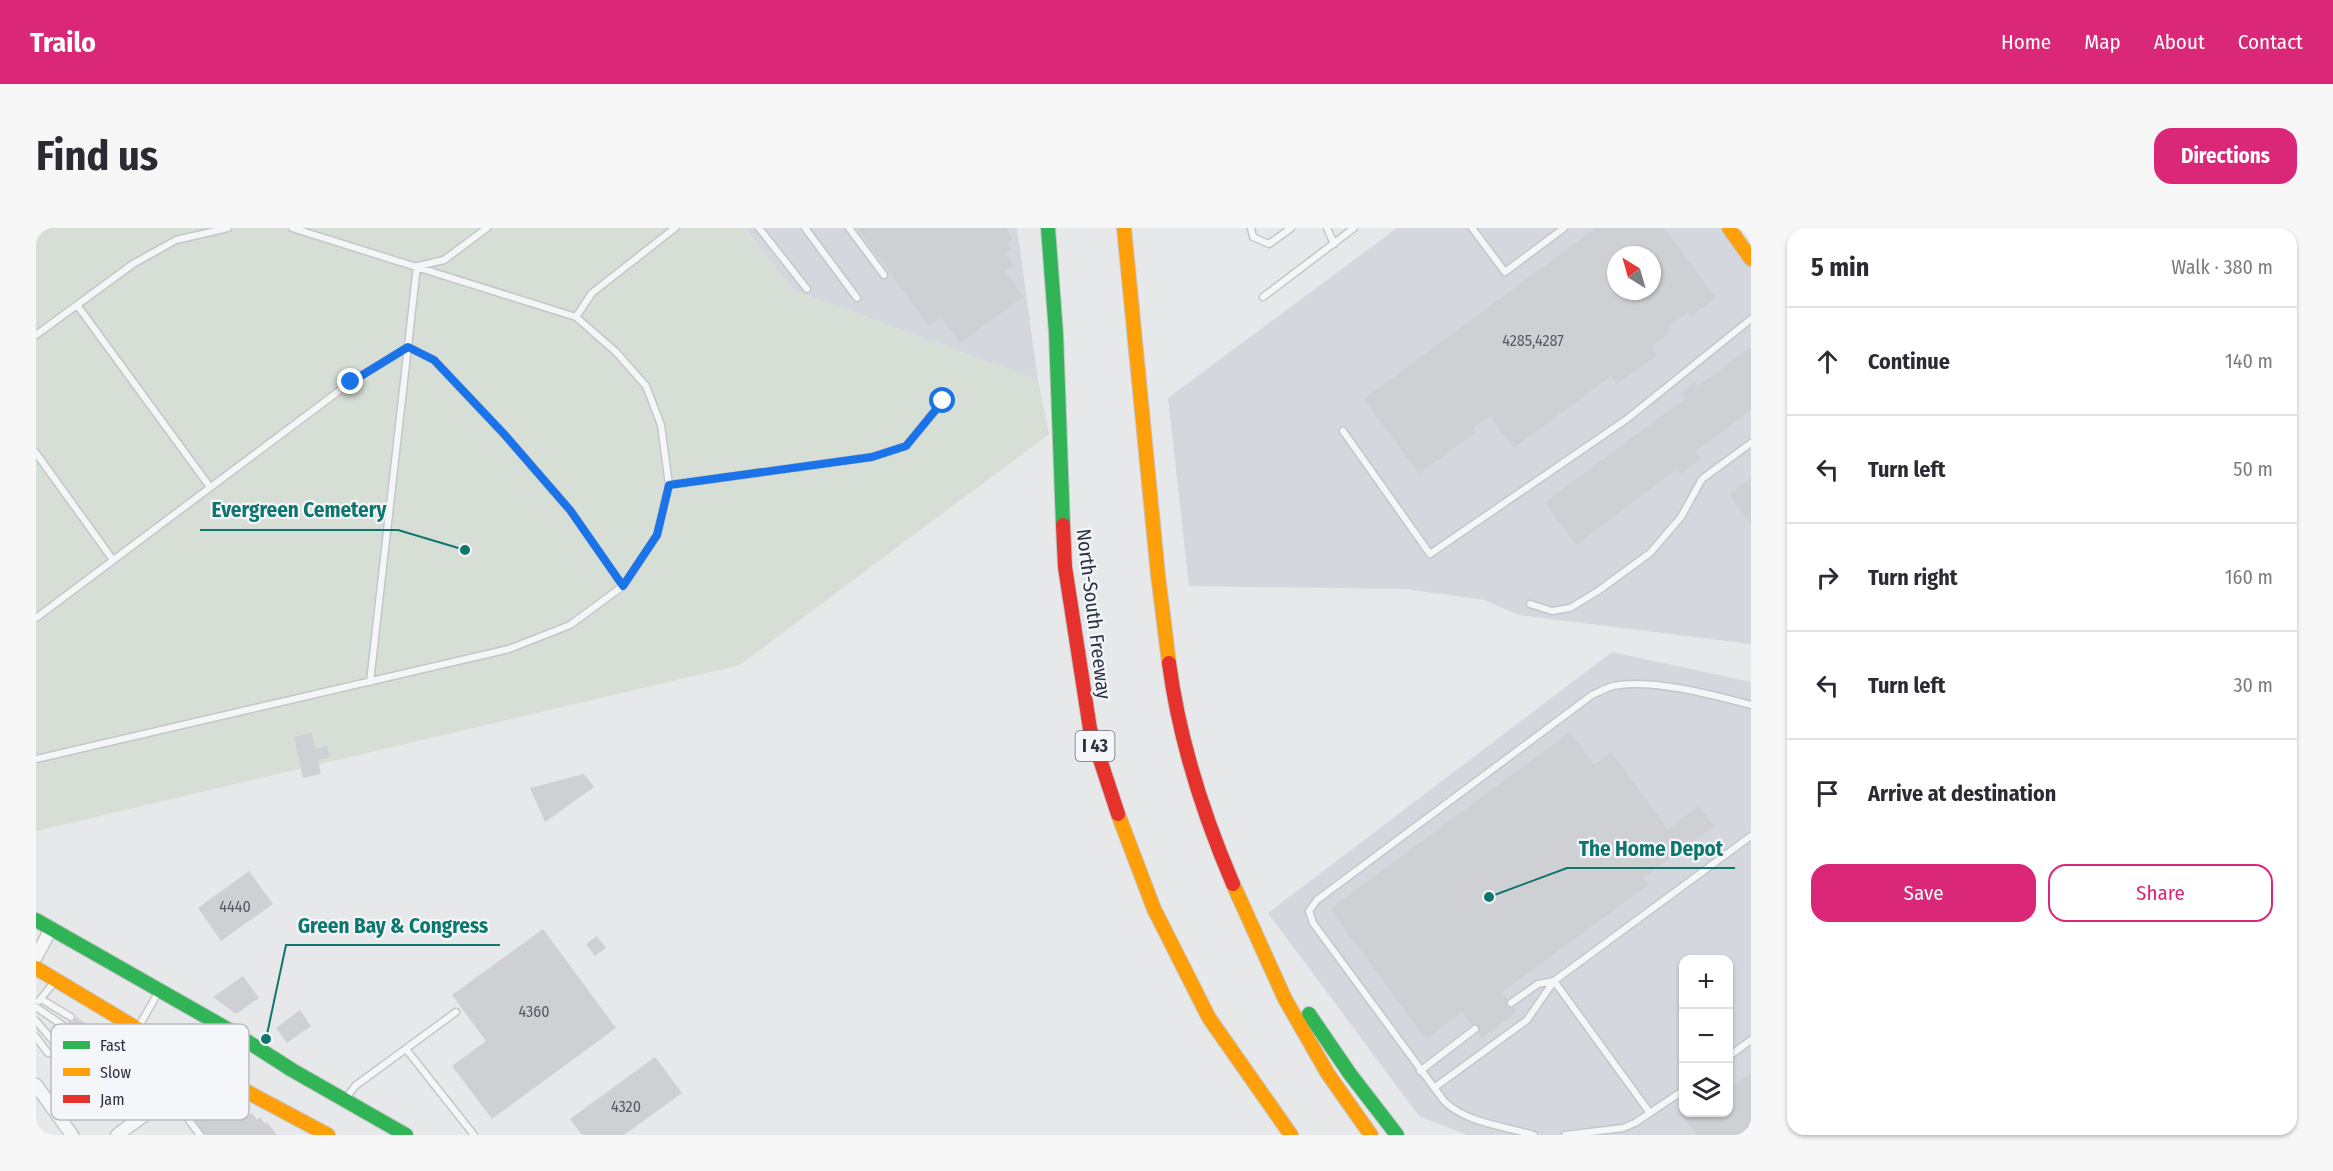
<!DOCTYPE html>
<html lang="en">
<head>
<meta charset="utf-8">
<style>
  :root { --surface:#fff; --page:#f7f7f7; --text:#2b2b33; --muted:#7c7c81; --line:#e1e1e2; --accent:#db2777 }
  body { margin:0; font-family:"Fira Sans Condensed",sans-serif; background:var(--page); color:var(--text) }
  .controls { position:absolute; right:18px; bottom:18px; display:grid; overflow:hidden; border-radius:12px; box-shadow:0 2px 4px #0004 }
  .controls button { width:54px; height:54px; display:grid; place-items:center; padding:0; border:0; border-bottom:2px solid var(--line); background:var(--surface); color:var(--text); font:30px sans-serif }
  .compass { position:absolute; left:1571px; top:18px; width:54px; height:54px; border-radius:50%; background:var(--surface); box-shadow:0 2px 4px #0004; rotate:323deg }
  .stop { position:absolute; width:18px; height:18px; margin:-14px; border:4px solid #1a73e8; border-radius:50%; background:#fff }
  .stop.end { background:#1a73e8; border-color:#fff; box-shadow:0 2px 6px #0008 }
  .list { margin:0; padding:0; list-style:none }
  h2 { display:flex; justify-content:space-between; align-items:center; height:78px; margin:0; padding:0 24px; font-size:26px }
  h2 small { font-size:20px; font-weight:400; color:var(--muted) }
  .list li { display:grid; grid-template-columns:39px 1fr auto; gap:18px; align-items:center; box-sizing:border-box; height:108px; padding:0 24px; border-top:2px solid var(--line) }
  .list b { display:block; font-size:22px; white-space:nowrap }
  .list em { font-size:20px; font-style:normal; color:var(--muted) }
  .actions { display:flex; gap:12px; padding:18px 24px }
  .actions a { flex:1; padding:14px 0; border:2px solid var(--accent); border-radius:18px; text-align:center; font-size:21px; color:var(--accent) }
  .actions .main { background:var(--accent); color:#fff }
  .icon { flex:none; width:33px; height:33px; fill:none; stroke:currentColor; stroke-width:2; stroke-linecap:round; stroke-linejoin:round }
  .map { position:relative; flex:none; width:1715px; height:907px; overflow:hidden; border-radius:18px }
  header { display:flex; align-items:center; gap:36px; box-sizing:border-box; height:84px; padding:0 30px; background:var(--accent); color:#fff }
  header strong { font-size:28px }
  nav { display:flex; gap:33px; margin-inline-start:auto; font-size:21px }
  .intro { display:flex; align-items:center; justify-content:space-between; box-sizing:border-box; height:144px; padding:0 36px }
  h1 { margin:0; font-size:42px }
  .button { padding:15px 27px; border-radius:18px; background:var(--accent); color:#fff; font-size:21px; font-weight:700 }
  main { display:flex; gap:36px; padding:0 36px }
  aside { flex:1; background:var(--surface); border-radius:18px; box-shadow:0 2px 4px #0004 }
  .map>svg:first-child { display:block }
</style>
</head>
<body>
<header>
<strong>Trailo</strong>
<nav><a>Home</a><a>Map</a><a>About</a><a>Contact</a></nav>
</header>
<div class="intro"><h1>Find us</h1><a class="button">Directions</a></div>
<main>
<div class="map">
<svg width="1715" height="907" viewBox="0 0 1715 907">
  <rect width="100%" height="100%" fill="#e6e8ea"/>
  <path fill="#d4d7dd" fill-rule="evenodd" d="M709 0H981L1002 152 757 62Z
    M1361 0H1693L1715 31V416L1483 387 1448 372 1370 361 1153 358 1132 170ZM1580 27H1616V63H1580Z
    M1576 424 1715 454V907H1431L1383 888 1232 685ZM1648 732H1692V884H1648Z"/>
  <path fill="#d6ded6" d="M0 0H709L757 62 1002 152 1013 206 704 437 0 603Z"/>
  <path fill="#ced0d3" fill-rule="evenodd" d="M821 0H970L977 11 972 15 976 21 969 26 978 37 969 43 987 69 924 115 905 89 893 98Z
    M1560 0H1628L1680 70 1655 88 1652 84 1631 100 1634 104 1615 119 1621 127 1581 156 1575 148 1478 220 1454 188 1437 200 1440 204 1383 246 1328 171ZM1580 27H1616V63H1580Z
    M1715 119V182L1660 223 1665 231 1645 246 1641 241 1540 317 1509 274 1650 170 1646 164 1659 154 1662 158Z
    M1715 250V296L1693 266Z
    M1534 504 1558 537 1575 524 1632 601 1663 578 1678 598 1607 650 1612 657 1466 764 1471 771V778L1478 780 1481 784 1446 810 1442 805 1443 798 1440 796 1436 797 1426 784 1390 811 1294 681Z
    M276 505 279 521 291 518 294 529 282 532 285 546 267 550 258 509Z
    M548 546 558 559 509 594 494 560Z
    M213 643 237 676 185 713 162 680Z
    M507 701 580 800 456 891 416 838 450 813 416 767Z
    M561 708 570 720 559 728 550 716Z
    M207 748 223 770 200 786 177 769Z
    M264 782 275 798 251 815 240 800Z
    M40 789 56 799 54 802 56 808 67 815 66 820 69 823 76 821 84 826 91 815 120 832 92 877 65 860 79 837 68 831 69 826 66 823 59 825 49 819 46 825 41 824 38 827 39 836 34 835 31 840 14 830 17 826 16 819 21 820 24 817 22 810 26 803 31 804 34 801 32 793 37 794Z
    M619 829 646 865 588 907H546L534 891Z
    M1715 845V907H1661L1644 885H1692V861Z
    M179 863 205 877 213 887 216 885 221 892 224 889 229 896 231 894 241 907H169L152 882Z"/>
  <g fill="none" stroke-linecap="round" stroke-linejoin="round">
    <defs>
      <path id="lane" d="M723 0 771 61
        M769 0 821 70
        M813 0 848 47
        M1215 0 1217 9 1233 16 1255 0
        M1291 0 1298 16
        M1436 0 1469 44 1528 0
        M382 38 408 32 451 0
        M1227 69 1318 0
        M41 77 174 259
        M540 89 556 65 639 0
        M0 107 97 36 140 12 192 0
        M1307 203 1394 326 1591 191 1715 91
        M0 225 77 332
        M633 257 836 229 870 218 907 173
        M1494 376 1516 383 1534 380 1562 363 1614 325 1645 289 1666 251 1715 215
        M0 390 315 154 372 119 398 132 468 206 534 282 587 358
        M334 454 381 38
        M0 531 473 421 534 397 587 358 621 307 633 257 625 197 610 158 580 124 540 89 256 0
        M5 771 35 789
        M3 773 19 753
        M1475 775 1502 756 1518 753 1715 608
        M0 779 29 799
        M0 793 19 815
        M103 798 122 765
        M59 803 74 812
        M0 809 12 825
        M71 818 85 795
        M370 821 438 907
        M43 829 57 838
        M1692 829 1715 812
        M36 840 50 849 64 828
        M1384 843 1439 801
        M1398 860 1491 792 1518 753 1614 885
        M135 868 164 907
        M311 869 319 858 420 784
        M1498 907C1468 898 1430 895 1408 873L1277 695 1273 683 1281 672 1556 467C1563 464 1570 460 1577 458 1615 450 1677 467 1715 477
        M1529 907 1587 900 1599 895 1648 862"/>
      <path id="street" d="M0 729 15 701
        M0 857 36 907
        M81 907 170 842 195 803"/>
      <path id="fast" d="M1012 0 1020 105 1027 297
        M0 692 195 803 256 842 370 907
        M1273 786 1314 846 1361 907"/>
      <path id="slow" d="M1088 0 1122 347 1133 435
        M1693 0 1715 31
        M1082 586 1118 681 1173 790 1255 907
        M1197 656 1249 771 1292 846 1335 907
        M0 740 170 842 292 907"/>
      <path id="jam" d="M1027 297 1029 339 1054 501 1082 586
        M1133 435C1143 510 1167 586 1197 656"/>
    </defs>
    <use href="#lane" stroke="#c4c6c8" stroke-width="9"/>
    <use href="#street" stroke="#c4c6c8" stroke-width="15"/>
    <use href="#fast" stroke="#c4c6c8" stroke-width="16"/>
    <use href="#slow" stroke="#c4c6c8" stroke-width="16"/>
    <use href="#jam" stroke="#c4c6c8" stroke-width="16"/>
    <use href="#lane" stroke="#f5f6f7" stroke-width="6"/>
    <use href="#street" stroke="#f5f6f7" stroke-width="12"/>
    <use href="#fast" stroke="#30b455" stroke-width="14"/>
    <use href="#slow" stroke="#ff9f0a" stroke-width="14"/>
    <use href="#jam" stroke="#e5322d" stroke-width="14"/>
  </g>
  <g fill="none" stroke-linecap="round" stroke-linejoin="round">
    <path stroke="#1a73e8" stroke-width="8" d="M315 154 372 119 398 132 468 206 534 282 587 358 621 307 633 257 836 229 870 218 907 173"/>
  </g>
  <g text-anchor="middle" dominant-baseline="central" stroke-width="4.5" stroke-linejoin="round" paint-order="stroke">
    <g font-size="16" fill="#545c69">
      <text x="1497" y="112">4285,4287</text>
      <text x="199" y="678">4440</text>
      <text x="498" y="783">4360</text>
      <text x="590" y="878">4320</text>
    </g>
    <rect fill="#f4f6f9" stroke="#676e7b" stroke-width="1.5" x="1039.5" y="503" width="39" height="30" rx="4.5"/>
    <g font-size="18" font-weight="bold" fill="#2b3445">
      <text x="1059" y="518">I 43</text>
    </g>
    <g font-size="20" fill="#2b3445" stroke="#f4f6f9">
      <text transform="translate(1058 386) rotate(83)">North-South Freeway</text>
    </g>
  </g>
  <rect x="15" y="796" width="198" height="96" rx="9" fill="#f4f6f9" stroke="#b8bcc3" stroke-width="1.5"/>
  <rect x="27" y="813" width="27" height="8" fill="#30b455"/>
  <rect x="27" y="840" width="27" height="8" fill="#ff9f0a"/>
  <rect x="27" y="867" width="27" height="8" fill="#e5322d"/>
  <g font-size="16" fill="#2b3445">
    <text x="64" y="823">Fast</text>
    <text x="64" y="850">Slow</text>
    <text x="64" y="877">Jam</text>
  </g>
  <path fill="none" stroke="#0f766e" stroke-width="2" d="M429 322L362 302H164M1453 669L1531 640H1699M230 811L250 717H464"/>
  <g fill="#0f766e" stroke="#f4f6f9" stroke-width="2">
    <circle cx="429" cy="322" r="6"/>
    <circle cx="1453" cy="669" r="6"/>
    <circle cx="230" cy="811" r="6"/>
  </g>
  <g font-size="21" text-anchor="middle" font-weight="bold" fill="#0f766e" stroke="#f4f6f9" stroke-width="4.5" stroke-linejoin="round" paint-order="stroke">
    <text x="263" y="289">Evergreen Cemetery</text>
    <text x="1615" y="628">The Home Depot</text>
    <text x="357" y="705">Green Bay &amp; Congress</text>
  </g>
</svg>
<div class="controls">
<button>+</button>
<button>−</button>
<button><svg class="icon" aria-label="layers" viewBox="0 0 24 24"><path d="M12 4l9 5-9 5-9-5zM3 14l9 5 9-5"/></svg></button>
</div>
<svg class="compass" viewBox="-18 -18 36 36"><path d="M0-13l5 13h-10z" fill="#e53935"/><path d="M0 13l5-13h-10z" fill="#7c7c81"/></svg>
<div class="stop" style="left:907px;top:173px"></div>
<div class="stop end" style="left:315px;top:154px"></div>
</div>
<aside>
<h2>5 min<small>Walk · 380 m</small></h2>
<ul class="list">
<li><svg class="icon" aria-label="ahead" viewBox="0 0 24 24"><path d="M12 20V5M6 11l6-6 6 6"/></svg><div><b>Continue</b></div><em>140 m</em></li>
<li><svg class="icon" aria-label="left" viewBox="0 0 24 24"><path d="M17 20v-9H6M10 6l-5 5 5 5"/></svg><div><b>Turn left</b></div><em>50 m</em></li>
<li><svg class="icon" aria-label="right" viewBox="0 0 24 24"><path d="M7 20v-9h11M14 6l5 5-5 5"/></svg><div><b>Turn right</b></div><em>160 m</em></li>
<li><svg class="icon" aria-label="left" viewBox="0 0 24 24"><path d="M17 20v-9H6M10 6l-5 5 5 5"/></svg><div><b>Turn left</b></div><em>30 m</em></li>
<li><svg class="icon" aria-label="arrive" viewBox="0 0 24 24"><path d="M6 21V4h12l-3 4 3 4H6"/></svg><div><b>Arrive at destination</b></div></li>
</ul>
<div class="actions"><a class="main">Save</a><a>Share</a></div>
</aside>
</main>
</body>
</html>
